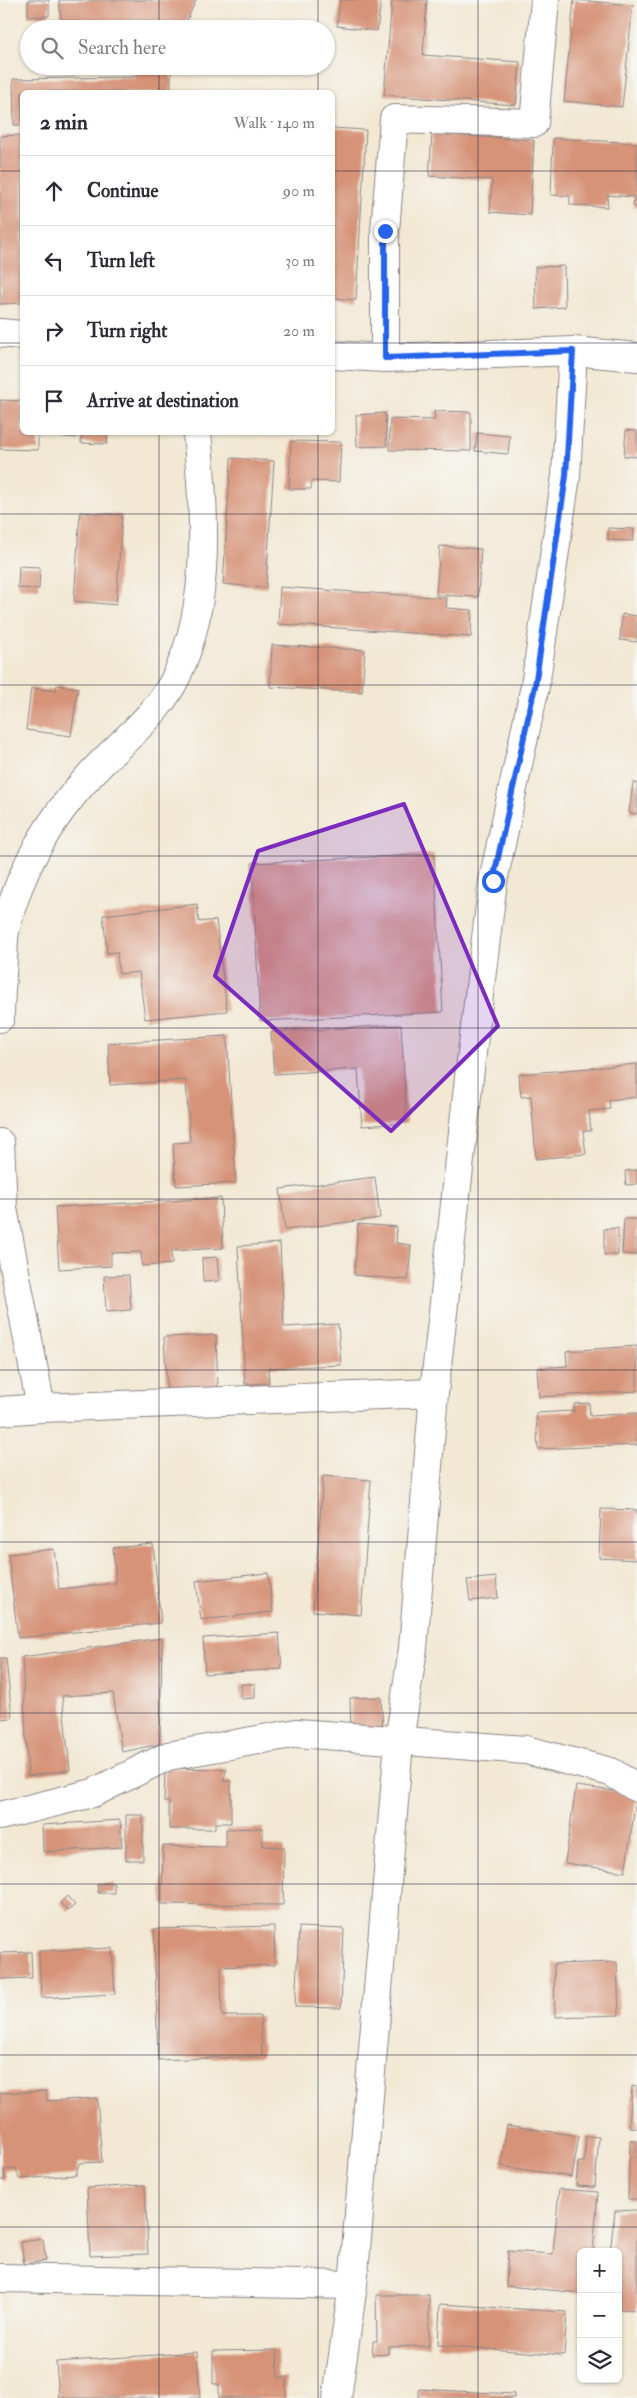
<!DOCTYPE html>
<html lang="en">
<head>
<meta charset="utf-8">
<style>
  :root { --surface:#fff; --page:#f2f2f3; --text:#2b2b33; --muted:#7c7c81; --line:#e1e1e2 }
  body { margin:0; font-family:"IM FELL Double Pica",serif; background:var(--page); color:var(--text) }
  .controls { position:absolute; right:15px; bottom:15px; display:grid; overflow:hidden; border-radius:8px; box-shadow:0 1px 4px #0004 }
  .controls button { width:45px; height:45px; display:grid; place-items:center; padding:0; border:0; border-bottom:1px solid var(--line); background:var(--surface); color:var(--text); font:25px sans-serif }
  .stop { position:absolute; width:15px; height:15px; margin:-11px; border:4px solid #2563eb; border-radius:50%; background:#fff }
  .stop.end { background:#2563eb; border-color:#fff; box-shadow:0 1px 5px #0008 }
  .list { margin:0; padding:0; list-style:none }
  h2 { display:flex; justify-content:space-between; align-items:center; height:65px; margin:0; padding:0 20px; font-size:21px }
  h2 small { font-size:16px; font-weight:400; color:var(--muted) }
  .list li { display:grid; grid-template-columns:32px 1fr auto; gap:15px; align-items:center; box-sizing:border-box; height:70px; padding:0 20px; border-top:1px solid var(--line) }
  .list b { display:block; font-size:19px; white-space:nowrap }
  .list em { font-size:16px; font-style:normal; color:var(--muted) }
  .icon { flex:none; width:28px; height:28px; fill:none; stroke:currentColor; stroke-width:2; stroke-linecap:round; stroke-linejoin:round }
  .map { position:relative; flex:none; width:637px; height:2398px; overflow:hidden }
  .search { position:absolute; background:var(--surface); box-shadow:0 1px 4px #0004; left:20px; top:20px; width:315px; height:55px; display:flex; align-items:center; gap:12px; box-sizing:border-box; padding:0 18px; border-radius:28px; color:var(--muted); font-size:19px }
  .panel { position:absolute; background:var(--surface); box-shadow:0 1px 4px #0004; left:20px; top:90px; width:315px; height:345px; border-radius:8px }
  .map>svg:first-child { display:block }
</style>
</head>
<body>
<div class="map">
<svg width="637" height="2398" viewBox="0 0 637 2398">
  <rect width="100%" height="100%" fill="#f6f6f2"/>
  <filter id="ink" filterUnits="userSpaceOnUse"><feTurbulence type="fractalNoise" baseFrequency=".02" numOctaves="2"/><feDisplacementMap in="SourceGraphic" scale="10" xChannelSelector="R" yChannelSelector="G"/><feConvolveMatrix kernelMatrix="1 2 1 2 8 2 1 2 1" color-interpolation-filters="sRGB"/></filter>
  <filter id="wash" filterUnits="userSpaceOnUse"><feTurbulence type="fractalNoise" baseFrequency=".0096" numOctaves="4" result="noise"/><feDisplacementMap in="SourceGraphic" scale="20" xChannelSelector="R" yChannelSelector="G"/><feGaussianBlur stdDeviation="1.12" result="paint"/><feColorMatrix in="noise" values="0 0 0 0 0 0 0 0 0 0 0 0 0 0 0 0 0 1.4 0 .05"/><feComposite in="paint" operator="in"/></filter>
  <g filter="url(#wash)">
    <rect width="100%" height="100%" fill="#f2e8d3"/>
    <g id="blocks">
      <path fill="#d69378" d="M28 0H49V16L28 17Z
        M59 0H196L183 29H62Z
        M340 0H381L377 31 337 26Z
        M392 0H427L423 55 520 62 516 105 384 95Z
        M574 0 633 5 622 107 564 101Z
        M134 68H171V92H22V125H14L13 79 134 77Z
        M332 128 366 130 356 300 332 298Z
        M432 134 534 140 530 215 490 212 492 180 429 176Z
        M22 135V303L0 304V136Z
        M553 138 637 143V207L633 206 634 197 608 195 607 207 570 205V196L551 195Z
        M564 266 565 307 536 309 535 267Z
        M0 400 22 401V432H38V450L0 449Z
        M434 411 471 412V451L389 450 390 419 435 420Z
        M385 413 387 446 357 447 356 415Z
        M626 430 637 431V457L624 456Z
        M56 432H77L76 438 55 436Z
        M82 432H108L107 444 81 443Z
        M477 433 510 436 508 454 475 451Z
        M291 441 341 442 339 482 312 481 311 489H289Z
        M231 458 274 461 266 588 223 584Z
        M80 512 122 515 116 605 74 601Z
        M608 528 634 529 633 541 608 540Z
        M440 546 481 549 478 597 436 595Z
        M19 566 40 567 39 589 18 588Z
        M280 587 447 598 446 608 472 610 471 637 278 624Z
        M622 614 637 616V642L620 640Z
        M272 645 365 650 362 692 270 687Z
        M57 685 78 688 71 736 26 730 31 688 56 691Z
        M633 783H637V814L629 813Z
        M434 854 443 1012 260 1021 252 863Z
        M197 904 199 922 216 920 227 1011 145 1019 139 972 119 974 117 952 107 953 103 915Z
        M401 1025 407 1123 362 1126 358 1069 274 1074 271 1032Z
        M227 1036 236 1183 176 1186 173 1143 190 1142 186 1080 110 1085 108 1043Z
        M637 1064V1097L609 1100 610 1109 589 1111 591 1131H583L586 1154 536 1159 531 1096 521 1097 519 1074Z
        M637 1170V1184L626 1185 625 1171Z
        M375 1177 380 1218 285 1230 280 1189Z
        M221 1198 223 1248 171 1251 172 1264 142 1266 141 1252 111 1253V1266L59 1269 55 1207Z
        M624 1219H637V1255L622 1254Z
        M358 1224 397 1227 396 1243 411 1245 408 1280 354 1275Z
        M618 1228V1255H604V1229Z
        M280 1243 284 1327 338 1324 341 1365 268 1368 269 1383 245 1384 238 1246Z
        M217 1257 219 1281 203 1282 202 1258Z
        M129 1275 131 1310 106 1312 104 1276Z
        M216 1335 218 1389 167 1392 164 1337Z
        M637 1346V1391L539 1397 537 1368 567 1366 566 1351Z
        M589 1403 590 1416 637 1413V1445L538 1449 536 1413 574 1411V1404Z
        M323 1476 371 1480 361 1615 313 1611Z
        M601 1509 637 1510V1560L599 1558Z
        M153 1544 161 1623 18 1638 8 1554 54 1549 59 1589 116 1583 113 1548Z
        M268 1573 273 1612 201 1620 196 1581Z
        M496 1577 498 1598 470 1601 467 1580Z
        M279 1633 282 1669 205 1674 203 1638Z
        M162 1638 160 1744 122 1752 113 1693 62 1696 70 1770 28 1776 22 1657Z
        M0 1658H6L12 1718 0 1719Z
        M241 1684H255V1698L241 1699Z
        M381 1697 383 1730 351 1732 350 1698Z
        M165 1768 227 1769 223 1781H231V1823H215V1829H169V1802H164Z
        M576 1786 637 1794 625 1872 565 1863Z
        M126 1815H143V1860H126Z
        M120 1820 122 1847 43 1852 42 1825Z
        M263 1828V1846L284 1847 283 1905 162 1904 163 1846 226 1847V1829Z
        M114 1883V1893H98L97 1884Z
        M67 1896 75 1905 68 1911 60 1903Z
        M274 1926 275 1965 221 1967 222 2016H260L262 2056 158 2060 154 1929Z
        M299 1927 344 1929 341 2008 295 2007Z
        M112 1948 115 1994 41 1998 39 1951Z
        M31 1952 32 1978 0 1979V1953Z
        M617 1962 619 2015 555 2017 554 1964Z
        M632 2086 637 2087V2128L629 2127Z
        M46 2091 47 2101 97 2098 102 2162 79 2163 76 2175 19 2179 16 2168 4 2170 5 2180H0V2093Z
        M507 2125 579 2136 572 2177 501 2166Z
        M586 2136 599 2137 595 2187 576 2186 578 2162H584Z
        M630 2141H637V2199H628Z
        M145 2185 148 2254 90 2256 87 2188Z
        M559 2189 598 2192 593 2252H581V2293L506 2286 508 2251 553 2254Z
        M637 2210V2310L618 2309V2252H610L615 2211Z
        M43 2239 46 2261 24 2264 21 2242Z
        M376 2295H429V2346L388 2347V2354L372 2355 373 2341H377Z
        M440 2304 567 2312 564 2355 438 2345Z
        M277 2350 278 2378 286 2377V2398H219V2384H213V2351Z
        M197 2352 200 2398H59L56 2362Z
        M419 2389 514 2394V2398H419Z"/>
    </g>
  </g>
  <g filter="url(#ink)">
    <use href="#blocks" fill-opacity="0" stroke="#8a8587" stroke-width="1"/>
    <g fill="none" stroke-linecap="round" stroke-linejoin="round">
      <defs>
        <path id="minor" d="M0 333 22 335
          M332 355 385 358 573 351 637 357
          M385 358V231L394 119 534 123 545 0
          M0 1018C0 998 2 978 3 958 4 948 3 937 6 927 20 869 50 818 91 774 120 742 159 715 177 675 212 600 204 512 197 432
          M0 1143 3 1208 41 1408
          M0 1411 41 1408 434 1393
          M0 1816 93 1793 168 1756 297 1733 526 1750 611 1772 637 1788
          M0 2278 353 2285
          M337 2398 353 2285 399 1742 413 1648 434 1393 470 1069 493 881 535 686 566 476 573 351"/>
      </defs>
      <use href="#minor" stroke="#8a8587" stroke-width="30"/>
      <use href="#minor" stroke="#fff" stroke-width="28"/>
    </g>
  </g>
  <g fill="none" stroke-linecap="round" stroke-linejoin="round" filter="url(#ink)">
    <path stroke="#2563eb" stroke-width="6" d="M385 231V358L573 351 566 476 535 686 493 881"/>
  </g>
  <path fill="#7b2cbf" fill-opacity="0.2" stroke="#7b2cbf" stroke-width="4" stroke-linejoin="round" d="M404 804 498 1026 391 1131 215 976 258 851Z"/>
  <path fill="none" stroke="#22223b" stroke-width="1" stroke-opacity="0.55" d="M159 0V29M318 0V29M478 0V2398M159 66V92M318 66V92M0 171H22M332 171H637M0 343H22M332 343H637M159 432V2398M318 432V2398M0 514H637M0 685H637M0 856H637M0 1028H637M0 1199H637M0 1370H637M0 1542H637M0 1713H637M0 1884H637M0 2055H637M0 2227H637"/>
</svg>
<div class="controls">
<button>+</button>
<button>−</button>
<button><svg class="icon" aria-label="layers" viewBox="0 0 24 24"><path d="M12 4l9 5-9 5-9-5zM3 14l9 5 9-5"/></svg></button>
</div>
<div class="stop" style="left:493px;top:881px"></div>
<div class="stop end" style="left:385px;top:231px"></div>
<div class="search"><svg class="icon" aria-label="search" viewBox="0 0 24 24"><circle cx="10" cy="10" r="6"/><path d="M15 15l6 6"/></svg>Search here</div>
<section class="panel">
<h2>2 min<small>Walk · 140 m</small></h2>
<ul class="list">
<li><svg class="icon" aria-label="ahead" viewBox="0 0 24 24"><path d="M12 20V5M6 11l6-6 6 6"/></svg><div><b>Continue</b></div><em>90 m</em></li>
<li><svg class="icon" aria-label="left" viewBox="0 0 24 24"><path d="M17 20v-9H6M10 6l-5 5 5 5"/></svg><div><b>Turn left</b></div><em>30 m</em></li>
<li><svg class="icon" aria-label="right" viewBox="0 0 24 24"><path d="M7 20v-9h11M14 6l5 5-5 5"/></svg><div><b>Turn right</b></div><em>20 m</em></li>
<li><svg class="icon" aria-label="arrive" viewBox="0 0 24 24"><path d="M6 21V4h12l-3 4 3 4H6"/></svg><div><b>Arrive at destination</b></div></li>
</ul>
</section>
</div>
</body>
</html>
